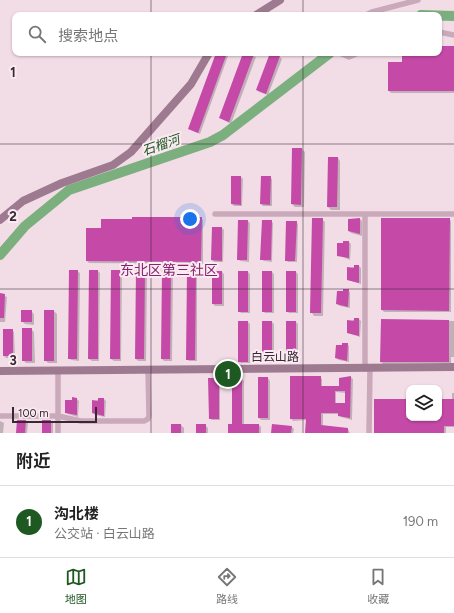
<!DOCTYPE html>
<html lang="zh">
<head>
<meta charset="utf-8">
<style>
  :root { --surface:#fff; --page:#f2f2f2; --text:#222; --muted:#767676; --line:#e0e0e0; --accent:#1f5922 }
  body { margin:0; font-family:Figtree,"Noto Sans SC",sans-serif; background:var(--page); color:var(--text) }
  .controls { position:absolute; right:12px; bottom:12px; display:grid; overflow:hidden; border-radius:8px; box-shadow:0 1px 3px #0004 }
  .controls button { width:36px; height:36px; display:grid; place-items:center; padding:0; border:0; border-bottom:1px solid var(--line); background:var(--surface); color:var(--text); font:20px sans-serif }
  .scale { position:absolute; left:12px; bottom:10px; width:85px; box-sizing:border-box; padding-left:4px; border:2px solid #372933; border-top:0; font-size:11px; line-height:14px; white-space:nowrap; color:#372933; -webkit-text-stroke:3px #faeaf1; paint-order:stroke }
  .you { position:absolute; left:190px; top:219px; width:14px; height:14px; margin:-10px; border:3px solid #fff; border-radius:50%; background:#1a73e8; box-shadow:0 0 0 6px #1a73e833 }
  .badge { display:grid; place-items:center; width:26px; height:26px; border-radius:50%; background:var(--accent); color:#fff; font-size:13px; font-weight:700 }
  .pin { position:absolute; translate:-50% -50%; border:2px solid #fff; box-shadow:0 1px 4px #0006 }
  .list { margin:0; padding:0; list-style:none }
  h2 { display:flex; justify-content:space-between; align-items:center; height:52px; margin:0; padding:0 16px; font-size:17px }
  h2 small { font-size:13px; font-weight:400; color:var(--muted) }
  .list li { display:grid; grid-template-columns:26px 1fr auto; gap:12px; align-items:center; box-sizing:border-box; height:72px; padding:0 16px; border-top:1px solid var(--line) }
  .list b { display:block; font-size:15px; white-space:nowrap }
  .list p { margin:0; font-size:13px; white-space:nowrap; color:var(--muted) }
  .list em { font-size:13px; font-style:normal; color:var(--muted) }
  .icon { flex:none; width:22px; height:22px; fill:none; stroke:currentColor; stroke-width:2; stroke-linecap:round; stroke-linejoin:round }
  .map { position:relative; flex:none; width:454px; height:433px; overflow:hidden }
  .search { position:absolute; background:var(--surface); box-shadow:0 1px 3px #0004; left:12px; right:12px; top:12px; height:44px; display:flex; align-items:center; gap:10px; box-sizing:border-box; padding:0 14px; border-radius:8px; color:var(--muted); font-size:15px }
  .sheet { height:124px; background:var(--surface) }
  nav { display:flex; justify-content:space-around; align-items:center; box-sizing:border-box; height:56px; border-top:1px solid var(--line); background:var(--surface); font-size:11px; color:var(--muted) }
  nav a { display:grid; justify-items:center; gap:2px }
  nav .on { color:var(--accent) }
  .map>svg:first-child { display:block }
</style>
</head>
<body>
<div class="map">
<svg width="454" height="433" viewBox="0 0 454 433">
  <rect width="100%" height="100%" fill="#f2dde7"/>
  <path fill="#0003" fill-rule="evenodd" d="M439 47H454V93H391L389 91 403 63V53H439Z
    M217 53H223L228 56 200 134 189 129Z
    M244 53 256 57 231 124 220 118Z
    M280 57 282 59 268 95 259 92 257 90Z
    M302 149 305 152 304 207H295L292 204Z
    M338 158 340 161V210H331L328 207Z
    M241 177 243 179 242 206H234L232 204Z
    M270 177 272 179V206H263L261 204Z
    M201 218 203 220V264L89 263 87 261 102 229Z
    M322 219 325 222 323 316H314L312 313Z
    M360 219 362 221V236L351 233 349 231V220Z
    M449 219 451 221V312H384L382 310Z
    M248 221 250 223 249 262 240 261 238 259Z
    M271 221 273 223 272 262 264 261 261 259Z
    M296 222 298 224 297 262H288L286 260Z
    M213 228H222L224 230 223 262H214L212 260Z
    M349 242 351 244 350 260 338 255V244Z
    M359 266 361 268V284L348 280V268Z
    M77 271 80 273 79 361 71 360 69 358Z
    M98 271 100 273 99 361H92L89 359Z
    M120 271 122 273 121 361H114L111 359Z
    M145 272 147 274 146 361H138L136 359Z
    M171 272 173 274 172 361H164L162 359Z
    M195 272 197 274V361H189L187 359Z
    M222 272 224 274V306H215L213 304Z
    M248 272 250 274V313H241L239 311Z
    M272 272 274 274V313H265L263 311Z
    M296 272 298 274V313H289L287 311Z
    M348 290 350 292V308L340 306 337 304Z
    M0 294 7 297 5 322H0Z
    M31 311 34 314V325L25 324 22 321Z
    M54 311 57 314V363H48L45 360Z
    M359 319 361 321 360 337 348 333V321Z
    M382 320 454 321V357H451V363L383 364 381 362Z
    M248 322 250 324V363H241L239 361Z
    M272 322 274 324V363H265L263 361Z
    M296 322 298 324V363H289L287 361Z
    M31 329 34 332 35 363H26L23 360Z
    M12 330 14 332 15 358H6L4 356Z
    M347 344 349 346V362L339 360 336 358Z
    M320 377 322 379V387H340L351 377 353 379 352 420 341 417 339 414H323V426L348 429 350 433H306L307 420 293 421 291 418ZM336 392 346 393V404H336Z
    M268 378 270 381V420H261L259 418Z
    M218 379 220 381V420H212L210 418Z
    M242 379 244 381V425H259L261 427V433H229L233 425Z
    M452 393H454V427H446V433H375V400H409V418H439V400H452Z
    M77 399 79 401 78 417 68 414 66 412V401Z
    M104 399 106 401 105 417 95 415 93 413V401Z
    M0 421 4 423 3 433H0Z
    M26 421 28 423 27 433H17Z
    M43 421H51L53 423V433H43Z
    M181 425 184 428V433H172Z
    M205 425 208 428V433H197Z
    M292 427 294 429 293 433H272Z"/>
  <g fill="none" stroke-linecap="round" stroke-linejoin="round">
    <path stroke="#7caf7e" stroke-width="10" d="M421 15 454 16
      M0 255 25 226 69 190 210 142 223 135 330 53"/>
  </g>
  <path fill="#c549a7" fill-rule="evenodd" d="M439 46H454V91H388V62H402V53H439Z
    M216 53H227L198 133 188 129Z
    M243 53 254 54 229 122 219 118Z
    M270 53 280 56 266 94 256 90Z
    M292 148H302L301 205 291 204Z
    M328 157H338L337 207H327Z
    M231 176H241V205L231 204Z
    M261 176H271L270 205 260 204Z
    M132 217H202L201 262 86 261V228H101V219H132Z
    M312 218H323L321 313H310Z
    M360 218V234L348 231V219Z
    M381 218H450L449 311 381 310Z
    M238 220H248L247 260H237Z
    M262 220H272L271 260H260Z
    M286 221H297L295 261H285Z
    M212 227H222V261L211 260Z
    M343 241H349V258L337 256V243H343Z
    M354 265H359V283L347 280V267L354 268Z
    M69 270H78L77 359H68Z
    M89 270H98V359H88Z
    M111 270H120V359H110Z
    M136 270 145 271 144 359H135Z
    M162 270 171 271 170 359H161Z
    M187 271H196L195 360H186Z
    M212 271H222V304H212Z
    M238 271H248V312H238Z
    M262 271H272V312H262Z
    M286 271H296V312H286Z
    M343 289H349L348 307 336 304 337 291H343Z
    M0 293 5 294 4 318H0Z
    M21 310H32V322H21Z
    M44 310H54V361H44Z
    M354 318H359V336L347 333V320L354 321Z
    M381 319 449 320V362H380Z
    M238 321H248V362H238Z
    M262 321H272V362H262Z
    M286 321H296V361H286Z
    M22 328H32V361H22Z
    M3 329H13V356H3Z
    M342 343H348L347 361 335 358 336 345H342Z
    M290 376H321V386H339V378L351 376 350 418 338 416V413H321V425L348 428V433H305L306 419H290ZM335 391H345V403H335Z
    M258 377H268V418H258Z
    M208 378H219V419H209Z
    M232 378H242V424H259V433H228V424H232Z
    M72 397 77 398V415L65 413V400H72Z
    M98 398H104V416L92 413V400L98 401Z
    M374 399H406V418H439V399H454V426H444V433H374Z
    M17 420H26L25 433H16Z
    M42 420H51V433H42Z
    M171 424H181V433H171Z
    M196 424H206V433H196Z
    M272 424 292 426 291 433H271Z"/>
  <g fill="none" stroke-linecap="round" stroke-linejoin="round">
    <path stroke="#caa9bb" stroke-width="5.5" d="M366 15 372 12 418 0
      M439 32 454 35
      M340 53 349 57 358 53
      M215 214H454
      M365 369V214
      M0 416H58L81 421H144L148 419 149 416 148 370
      M58 433V371
      M369 433 370 369"/>
    <path stroke="#9e7a91" stroke-width="8" d="M256 15 280 0
      M0 220 23 201 62 183 113 165 131 152 191 84 209 53
      M0 371 454 367"/>
  </g>
  <path fill="none" stroke="#372933" stroke-width="1" stroke-opacity="0.55" d="M151 0V15M303 0V15M151 53V433M303 53V433M0 144H454M0 289H454"/>
  <g text-anchor="middle" dominant-baseline="central" stroke-width="4" stroke-linejoin="round" paint-order="stroke">
    <g font-size="12" fill="#372933" stroke="#faeaf1">
      <text x="275" y="357">白云山路</text>
    </g>
    <g font-size="13" font-style="italic" fill="#1f5922" stroke="#faeaf1">
      <text transform="translate(161 145) rotate(-19)">石榴河</text>
    </g>
    <g font-size="14" fill="#86236e" stroke="#faeaf1">
      <text x="169" y="270">东北区第三社区</text>
    </g>
  </g>
  <g font-size="13" text-anchor="middle" font-weight="bold" fill="#372933" stroke="#faeaf1" stroke-width="4" stroke-linejoin="round" paint-order="stroke">
    <text x="13" y="77">1</text>
    <text x="13" y="221">2</text>
    <text x="13" y="365">3</text>
  </g>
</svg>
<div class="controls">
<button><svg class="icon" aria-label="layers" viewBox="0 0 24 24"><path d="M12 4l9 5-9 5-9-5zM3 14l9 5 9-5"/></svg></button>
</div>
<div class="scale">100 m</div>
<div class="you"></div>
<div class="pin badge" style="left:228px;top:374px">1</div>
<div class="search"><svg class="icon" aria-label="search" viewBox="0 0 24 24"><circle cx="10" cy="10" r="6"/><path d="M15 15l6 6"/></svg>搜索地点</div>
</div>
<section class="sheet">
<h2>附近<small></small></h2>
<ul class="list">
<li><span class="badge">1</span><div><b>沟北楼</b><p>公交站 · 白云山路</p></div><em>190 m</em></li>
</ul>
</section>
<nav>
<a class="on"><svg class="icon" aria-label="map" viewBox="0 0 24 24"><path d="M3 6l6-2 6 2 6-2v14l-6 2-6-2-6 2zM9 4v14M15 6v14"/></svg>地图</a>
<a><svg class="icon" aria-label="directions" viewBox="0 0 24 24"><path d="M12 3l9 9-9 9-9-9zM9 14v-3h6M13 9l2 2-2 2"/></svg>路线</a>
<a><svg class="icon" aria-label="saved" viewBox="0 0 24 24"><path d="M7 4h10v16l-5-4-5 4z"/></svg>收藏</a>
</nav>
</body>
</html>
